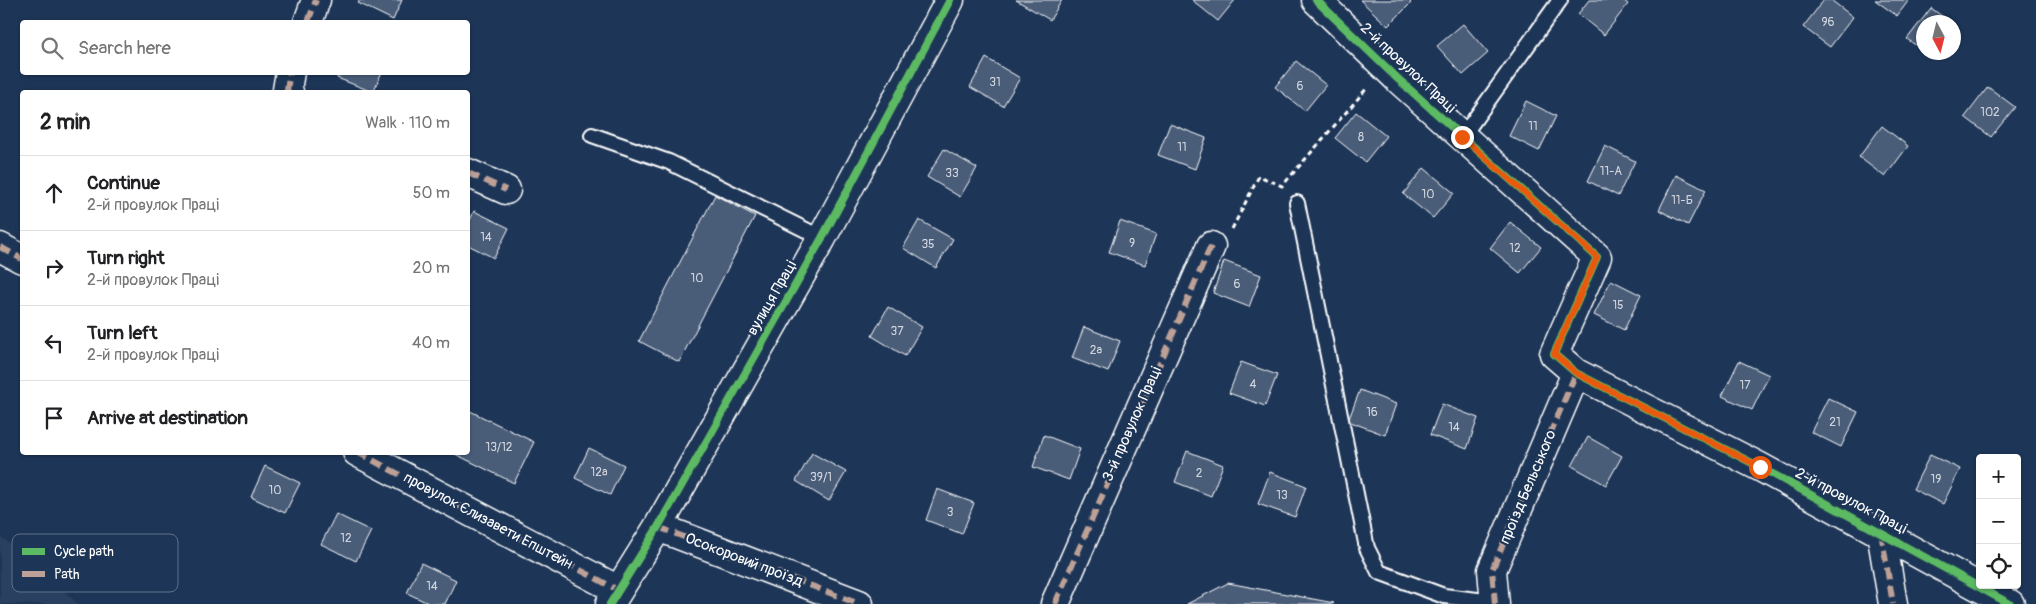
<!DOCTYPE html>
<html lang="en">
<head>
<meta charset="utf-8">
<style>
  :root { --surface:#fff; --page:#f6f6f6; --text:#202124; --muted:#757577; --line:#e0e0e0 }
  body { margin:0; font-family:Pangolin,sans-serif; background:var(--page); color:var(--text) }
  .controls { position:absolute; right:15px; bottom:15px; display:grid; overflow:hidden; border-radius:5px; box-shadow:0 1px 4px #0004 }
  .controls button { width:45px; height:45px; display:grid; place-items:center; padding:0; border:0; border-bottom:1px solid var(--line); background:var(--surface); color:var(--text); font:25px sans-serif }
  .compass { position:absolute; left:1916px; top:15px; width:45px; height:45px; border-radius:50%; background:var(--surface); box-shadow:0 1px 4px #0004; rotate:173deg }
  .stop { position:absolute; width:15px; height:15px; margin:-11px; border:4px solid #ea580c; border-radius:50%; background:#fff }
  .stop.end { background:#ea580c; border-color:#fff; box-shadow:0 1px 5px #0008 }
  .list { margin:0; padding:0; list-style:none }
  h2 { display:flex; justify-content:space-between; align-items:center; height:65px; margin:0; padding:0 20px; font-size:21px }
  h2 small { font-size:16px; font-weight:400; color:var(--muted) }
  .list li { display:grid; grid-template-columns:32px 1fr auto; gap:15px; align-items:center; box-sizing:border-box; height:75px; padding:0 20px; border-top:1px solid var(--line) }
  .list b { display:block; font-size:19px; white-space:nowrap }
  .list p { margin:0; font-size:16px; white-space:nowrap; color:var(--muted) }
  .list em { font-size:16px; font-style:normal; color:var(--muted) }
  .icon { flex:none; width:28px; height:28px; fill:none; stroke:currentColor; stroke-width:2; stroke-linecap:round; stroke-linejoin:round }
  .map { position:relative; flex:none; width:2036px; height:604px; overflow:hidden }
  .search { position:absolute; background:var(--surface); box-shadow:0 1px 4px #0004; left:20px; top:20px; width:450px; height:55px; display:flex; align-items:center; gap:12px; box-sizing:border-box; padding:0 18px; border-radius:5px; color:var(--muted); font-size:19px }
  .panel { position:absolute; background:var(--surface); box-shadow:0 1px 4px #0004; left:20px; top:90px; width:450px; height:365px; border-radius:5px }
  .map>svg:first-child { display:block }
</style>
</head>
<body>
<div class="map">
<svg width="2036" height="604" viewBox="0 0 2036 604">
  <rect width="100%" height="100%" fill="#1d3557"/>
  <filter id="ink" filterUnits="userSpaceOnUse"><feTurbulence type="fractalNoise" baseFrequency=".02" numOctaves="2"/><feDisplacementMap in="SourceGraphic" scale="10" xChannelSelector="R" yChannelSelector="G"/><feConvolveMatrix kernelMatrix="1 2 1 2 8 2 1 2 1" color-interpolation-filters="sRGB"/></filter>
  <g filter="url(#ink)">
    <path fill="#2a4161" d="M0 537 24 553 78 604H0Z"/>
    <path fill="#4a5d79" stroke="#fff" d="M360 0H402L393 20 358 3Z
      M1016 0H1062L1050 20Z
      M1192 0H1235L1218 21Z
      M1360 0H1408L1411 3 1388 26Z
      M1589 0H1623L1628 4 1604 35 1578 14Z
      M1824 0H1831L1853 17 1830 47 1803 27Z
      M1875 0H1909L1897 16Z
      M1931 8 1950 22H1924V51L1907 39Z
      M1463 24 1488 53 1463 75 1437 46Z
      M986 58 1020 78 1003 106 970 87Z
      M1296 61 1326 85 1305 111 1275 87Z
      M339 72H382L373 92 337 78Z
      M1988 87 2015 107 1991 137 1965 117Z
      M1526 101 1556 116 1539 151 1509 136Z
      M1356 112 1386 136 1365 162 1335 138Z
      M1170 124 1206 138 1195 169 1158 155Z
      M1882 126 1908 146 1885 177 1859 157Z
      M1605 146 1635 161 1618 196 1588 181Z
      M944 149 977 168 960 197 927 177Z
      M1424 168 1454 193 1433 218 1403 194Z
      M1676 175 1706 190 1688 225 1659 210Z
      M715 195 755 216 679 362 639 341Z
      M474 211 509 228 494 258 468 245V225Z
      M919 220 953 239 936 268 903 248Z
      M1120 221 1156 234 1145 265 1109 252Z
      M1510 222 1541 247 1520 273 1490 248Z
      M1224 261 1261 275 1249 307 1213 293Z
      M1611 280 1641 295 1624 330 1594 315Z
      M888 307 922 327 905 356 872 336Z
      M1084 327 1120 341 1108 372 1072 358Z
      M1739 361 1769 375 1752 410 1722 396Z
      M1241 362 1277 375 1265 406 1229 393Z
      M1360 390 1396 404 1385 435 1348 421Z
      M1828 398 1858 412 1841 447 1811 432Z
      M1442 404 1478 418 1467 449 1430 435Z
      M468 410 534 442 514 483 451 452H468Z
      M1044 435 1080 449 1069 480 1033 467Z
      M1588 437 1622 456 1606 485 1572 466Z
      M589 448 624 465 610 495 575 478Z
      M1187 451 1223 465 1211 496 1175 482Z
      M812 453 846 472 829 501 796 481Z
      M1930 455 1960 469 1943 504 1913 489Z
      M265 466 300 483 285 513 251 497Z
      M1270 472 1306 486 1295 517 1258 504Z
      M937 489 974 503 962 534 926 520Z
      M336 514 371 531 356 561 321 544Z
      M421 563 456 580 445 604H430L407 593Z
      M1228 583 1334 603 1333 604H1187Z"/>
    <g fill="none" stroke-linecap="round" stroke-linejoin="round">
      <defs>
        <path id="lane" d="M592 135 669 162 822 238
          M1462 137 1560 0
          M1297 203 1367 548 1379 572 1444 596 1494 602"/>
        <path id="street" d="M1316 0 1398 79 1597 257 1554 354 1576 373 1760 467 2010 604
          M308 22 316 0
          M289 92 287 90 290 72
          M468 173 506 190
          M0 247 22 259
          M357 452 618 590
          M658 527 859 604
          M1881 532 1893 604
          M610 604 658 527 822 238 950 0
          M1055 604 1211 246
          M1495 604 1492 570 1576 373"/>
      </defs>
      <use href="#lane" stroke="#fff" stroke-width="18"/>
      <use href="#street" stroke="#fff" stroke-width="31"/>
      <path stroke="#fff" stroke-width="3" stroke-dasharray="5 4" stroke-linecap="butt" d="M1232 229 1259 176 1282 186 1368 87"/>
      <use href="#lane" stroke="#1d3557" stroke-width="14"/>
      <use href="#street" stroke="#1d3557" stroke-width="28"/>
      <path stroke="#bda197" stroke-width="6" stroke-dasharray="12 6" stroke-linecap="butt" d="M308 22 316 0
        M289 92 287 90 290 72
        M468 173 506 190
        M0 247 22 259
        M357 452 618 590
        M658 527 859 604
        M1881 532 1893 604
        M1055 604 1211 246
        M1495 604 1492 570 1576 373"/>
      <defs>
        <path id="cycleway" d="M1316 0 1398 79 1597 257 1554 354 1576 373 1760 467 2010 604
          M610 604 658 527 822 238 950 0"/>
      </defs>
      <use href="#cycleway" stroke="#1d3557" stroke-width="11"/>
      <use href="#cycleway" stroke="#5cba63" stroke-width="8"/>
    </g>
  </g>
  <g fill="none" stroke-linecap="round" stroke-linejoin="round" filter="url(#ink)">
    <path stroke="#ea580c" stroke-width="6" d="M1462 137 1597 257 1554 354 1576 373 1760 467"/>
  </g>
  <g text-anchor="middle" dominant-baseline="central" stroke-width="4.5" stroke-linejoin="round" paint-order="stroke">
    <g font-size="12" fill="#d2d6de">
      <text x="1828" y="22">96</text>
      <text x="995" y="82">31</text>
      <text x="1300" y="86">6</text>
      <text x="1990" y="112">102</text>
      <text x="1533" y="126">11</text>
      <text x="1361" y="137">8</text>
      <text x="1182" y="147">11</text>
      <text x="1611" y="171">11-А</text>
      <text x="952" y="173">33</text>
      <text x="1428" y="194">10</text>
      <text x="1682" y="200">11-Б</text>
      <text x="486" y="237">14</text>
      <text x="1132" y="243">9</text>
      <text x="928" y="244">35</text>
      <text x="1515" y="248">12</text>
      <text x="697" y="278">10</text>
      <text x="1237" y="284">6</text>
      <text x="1618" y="305">15</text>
      <text x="897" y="331">37</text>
      <text x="1096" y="350">2а</text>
      <text x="1253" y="384">4</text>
      <text x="1745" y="385">17</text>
      <text x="1372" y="412">16</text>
      <text x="1835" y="422">21</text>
      <text x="1454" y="427">14</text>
      <text x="499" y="447">13/12</text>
      <text x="599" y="472">12а</text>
      <text x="1199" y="473">2</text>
      <text x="821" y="477">39/1</text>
      <text x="1936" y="479">19</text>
      <text x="275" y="490">10</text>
      <text x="1282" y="495">13</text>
      <text x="950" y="512">3</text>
      <text x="346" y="538">12</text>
      <text x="432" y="586">14</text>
    </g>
    <g font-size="15" fill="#fff" stroke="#1d3557">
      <text transform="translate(1408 68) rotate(43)">2-й провулок Праці</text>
      <text transform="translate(772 298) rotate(-60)">вулиця Праці</text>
      <text transform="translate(1132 424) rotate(-66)">3-й провулок Праці</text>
      <text transform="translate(1528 487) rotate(-67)">проїзд Бельського</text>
      <text transform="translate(1851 501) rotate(28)">2-й провулок Праці</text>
      <text transform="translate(488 521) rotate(28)">провулок Єлизавети Епштейн</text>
      <text transform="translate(744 560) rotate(21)">Осокоровий проїзд</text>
    </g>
  </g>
  <rect x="12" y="534" width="166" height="58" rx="8" fill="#1d3557" stroke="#617289" stroke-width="1"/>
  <rect x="22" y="548" width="23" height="7" fill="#5cba63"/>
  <rect x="22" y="571" width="23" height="6" fill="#bda197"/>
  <g font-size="14" fill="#fff">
    <text x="54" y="556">Cycle path</text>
    <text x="54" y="579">Path</text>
  </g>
</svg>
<div class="controls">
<button>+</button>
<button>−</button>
<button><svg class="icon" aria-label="locate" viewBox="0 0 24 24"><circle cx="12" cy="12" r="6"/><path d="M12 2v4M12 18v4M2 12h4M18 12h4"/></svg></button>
</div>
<svg class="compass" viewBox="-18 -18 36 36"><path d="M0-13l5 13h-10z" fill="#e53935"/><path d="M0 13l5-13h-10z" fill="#757577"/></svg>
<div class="stop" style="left:1760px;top:467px"></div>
<div class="stop end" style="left:1462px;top:137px"></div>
<div class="search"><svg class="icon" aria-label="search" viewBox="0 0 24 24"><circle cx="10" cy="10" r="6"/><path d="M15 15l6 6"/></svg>Search here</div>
<section class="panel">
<h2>2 min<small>Walk · 110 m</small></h2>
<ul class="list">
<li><svg class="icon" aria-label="ahead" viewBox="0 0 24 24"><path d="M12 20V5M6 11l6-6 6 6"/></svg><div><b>Continue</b><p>2-й провулок Праці</p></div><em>50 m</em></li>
<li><svg class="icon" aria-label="right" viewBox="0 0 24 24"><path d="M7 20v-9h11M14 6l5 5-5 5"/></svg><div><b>Turn right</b><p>2-й провулок Праці</p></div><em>20 m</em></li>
<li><svg class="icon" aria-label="left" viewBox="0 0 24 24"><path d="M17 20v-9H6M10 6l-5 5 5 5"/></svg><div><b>Turn left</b><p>2-й провулок Праці</p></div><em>40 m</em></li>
<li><svg class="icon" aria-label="arrive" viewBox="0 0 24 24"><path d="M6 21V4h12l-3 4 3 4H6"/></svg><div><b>Arrive at destination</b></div></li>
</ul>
</section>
</div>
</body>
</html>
